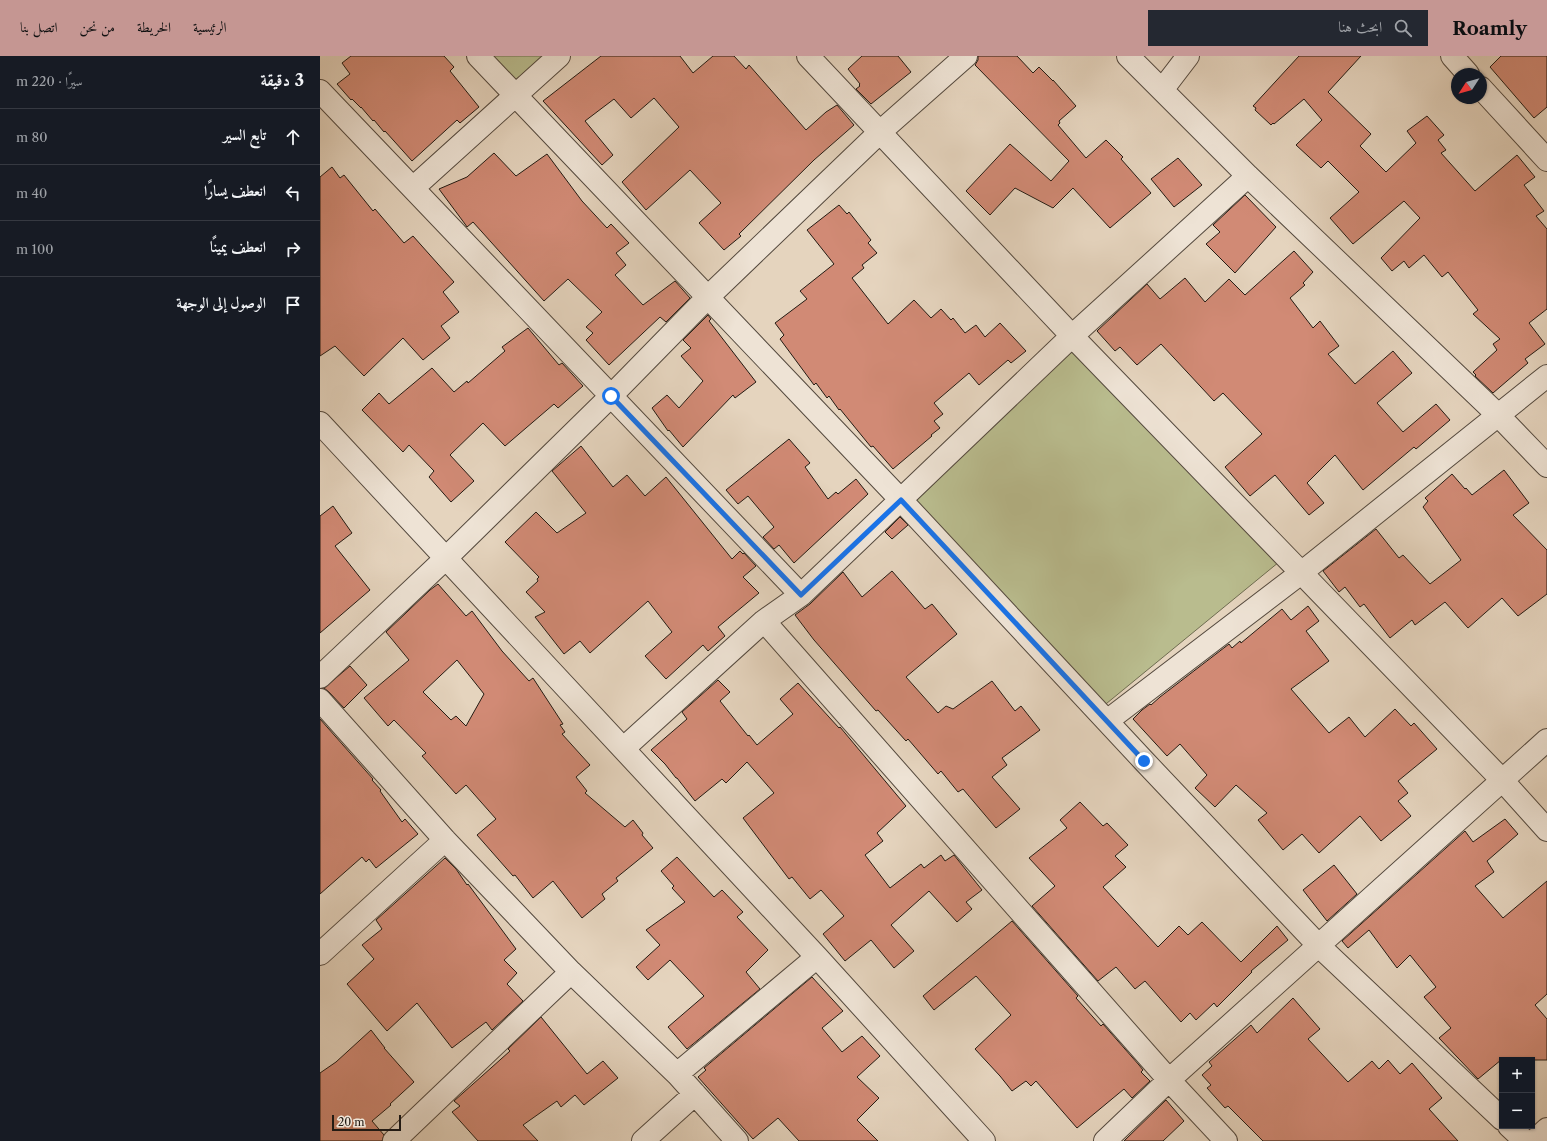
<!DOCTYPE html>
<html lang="ar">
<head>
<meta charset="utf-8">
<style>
  :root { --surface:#171b24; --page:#242831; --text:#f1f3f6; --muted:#9ea1a6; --line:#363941; --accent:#c59692 }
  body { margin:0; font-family:"Libre Caslon Text",Amiri,serif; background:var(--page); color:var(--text); direction:rtl }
  .controls { position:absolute; right:12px; bottom:12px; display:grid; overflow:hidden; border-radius:0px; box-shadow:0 1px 3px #0004 }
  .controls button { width:36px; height:36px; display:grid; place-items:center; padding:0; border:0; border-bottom:1px solid var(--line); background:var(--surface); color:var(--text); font:20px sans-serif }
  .compass { position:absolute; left:1131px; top:12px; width:36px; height:36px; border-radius:50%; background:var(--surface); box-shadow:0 1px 3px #0004; rotate:234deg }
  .scale { position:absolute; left:12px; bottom:10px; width:69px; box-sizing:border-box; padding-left:4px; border:2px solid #241b13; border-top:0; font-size:11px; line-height:14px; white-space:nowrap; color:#241b13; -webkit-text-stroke:3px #eee3d5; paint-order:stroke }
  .stop { position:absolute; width:12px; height:12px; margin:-9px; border:3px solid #1a73e8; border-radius:50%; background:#fff }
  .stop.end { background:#1a73e8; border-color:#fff; box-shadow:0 1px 4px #0008 }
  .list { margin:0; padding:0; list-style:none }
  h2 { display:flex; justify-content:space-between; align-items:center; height:52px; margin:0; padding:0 16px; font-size:17px }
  h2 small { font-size:13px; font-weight:400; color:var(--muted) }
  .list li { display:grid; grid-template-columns:26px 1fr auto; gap:12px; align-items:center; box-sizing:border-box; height:56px; padding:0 16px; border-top:1px solid var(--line) }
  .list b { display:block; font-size:15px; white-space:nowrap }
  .list em { font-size:13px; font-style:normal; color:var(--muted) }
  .icon { flex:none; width:22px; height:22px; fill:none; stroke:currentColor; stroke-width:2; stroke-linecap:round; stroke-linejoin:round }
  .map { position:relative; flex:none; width:1227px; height:1085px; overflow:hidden; direction:ltr }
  header { display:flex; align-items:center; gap:24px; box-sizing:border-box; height:56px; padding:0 20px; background:var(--accent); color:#111 }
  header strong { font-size:19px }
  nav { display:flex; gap:22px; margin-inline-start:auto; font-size:14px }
  .search { width:280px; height:36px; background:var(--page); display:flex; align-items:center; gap:10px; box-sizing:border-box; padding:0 14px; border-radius:0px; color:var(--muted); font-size:15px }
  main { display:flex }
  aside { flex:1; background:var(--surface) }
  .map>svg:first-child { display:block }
</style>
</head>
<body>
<header>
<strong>Roamly</strong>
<div class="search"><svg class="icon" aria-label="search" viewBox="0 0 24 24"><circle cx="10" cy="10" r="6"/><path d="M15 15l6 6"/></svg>ابحث هنا</div>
<nav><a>الرئيسية</a><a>الخريطة</a><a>من نحن</a><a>اتصل بنا</a></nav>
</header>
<main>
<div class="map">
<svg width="1227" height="1085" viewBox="0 0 1227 1085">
  <rect width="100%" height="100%" fill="#e5d4be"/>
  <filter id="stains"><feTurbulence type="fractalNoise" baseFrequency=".005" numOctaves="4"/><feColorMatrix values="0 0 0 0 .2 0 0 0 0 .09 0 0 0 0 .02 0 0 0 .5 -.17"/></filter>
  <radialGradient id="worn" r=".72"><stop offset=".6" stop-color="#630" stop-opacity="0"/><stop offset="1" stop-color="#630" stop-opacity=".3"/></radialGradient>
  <path fill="#b9bc8e" stroke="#6e6c50" d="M168 0H223L192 27Z
    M752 292 959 506 781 652 594 447Z"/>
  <path fill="#d18a75" stroke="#241b13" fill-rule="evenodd" d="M31 0H124L134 11 130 15 159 51 140 67 137 64 92 105 65 75 64 76 54 64 53 65 41 51V52L32 43 31 44 17 28 30 18 22 7Z
    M281 0H360L373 17 393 0H414L426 13 429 9 486 74 506 56 517 49 534 69 494 104 419 178 421 180 404 194 379 167 401 147 370 114 326 154 302 126 359 71 334 42 311 62 294 43 265 65 293 99 282 109 223 45Z
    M542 0H578L591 16 551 48 536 33 540 30 539 29 540 28 528 13Z
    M658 0H697L713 17 719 11 733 25V24L756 50 739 65 740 67 738 69 766 102 786 84 803 101 801 103 831 137 790 172 753 132 733 152 695 132 670 159 646 135 690 88 731 125 749 105 655 9 658 4Z
    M979 0H1041L1008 36 1051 78 1040 90 1066 116 1096 87 1087 75 1107 60 1124 79 1118 84 1126 94 1121 97 1155 135 1197 99 1215 121 1204 129 1224 155 1216 160 1227 173V253L1209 267 1225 288 1205 303 1208 307 1173 337 1155 320 1156 319 1153 316 1177 294 1173 288 1180 283 1153 258 1158 254 1128 216 1122 221 1104 199 1089 212 1084 205 1072 215 1061 202 1100 162 1084 145 1033 188 1010 162 1039 136 1008 105 1001 112 976 89 1002 64 984 43 954 68 953 67 951 69 935 54 936 52 933 50Z
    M1181 0H1227V51L1214 62 1170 11Z
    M174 97 196 120 227 98 262 145 287 172 291 168 309 187 296 197 306 209 295 219 323 249 355 225 370 242 346 266 340 261 289 309 266 284 273 277 266 271 282 256 248 223 224 245 153 166 147 171 145 168 119 133 147 121Z
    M858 102 882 129 854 151 831 123Z
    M12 111 20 122 24 119 53 155 55 153 84 187 93 180 134 226 123 236 139 256 121 270 130 282 103 304 83 282 44 320 15 290 0 300V121Z
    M925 139 956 171 915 217 886 188 900 176 893 169Z
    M519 149 527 158 529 156 551 184 548 187 557 197 542 209 544 212 532 222 568 268 594 244 611 262 621 253 631 264 633 262 645 277 656 269 665 281 680 267 706 295 691 307 688 304 659 329 649 317 614 347 623 358 614 365 620 372 611 379 612 380 573 413 553 390 551 391 520 353 519 354 509 340 507 342 496 327 494 329 460 283 464 279 455 267 487 243 480 235 514 208 487 174Z
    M974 195 993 216 983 227 985 229 970 242 993 272 1000 265 1019 290 1008 298 1035 328 1073 295 1092 317 1057 347 1083 376 1116 348 1130 364 1096 393 1094 391 1043 434 1015 399 987 427 1004 447 989 459 955 419 930 440 905 411 942 378 903 337 894 345 841 288 817 309 800 291 795 295 777 275 827 228 840 243 865 222 885 246 909 223 925 239Z
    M388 259 391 263 389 265 436 326 415 342 413 339 363 391 349 374 348 375 332 352 347 339 359 352 383 325 361 300 371 292 363 284Z
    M208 272 239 309 242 307 263 330 238 352 234 348 185 390 163 367 130 399 154 425 131 446 109 421 114 415 89 389 83 396 42 354 59 337 69 348 112 312 134 336 147 325 148 327 185 295 182 291Z
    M469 383 490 407 485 411 508 443 516 436 518 438 536 423 548 438 474 507 459 489 454 493 443 481 454 471 428 440 418 448 406 434Z
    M261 390 293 431 307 419 325 440 346 421 412 503 420 495 423 498 424 497 436 510 423 521 439 537 398 571 405 580 388 595 383 589 346 623 325 600 352 576 328 545 270 597 260 585 244 598 215 561 225 556 206 536 218 525 217 523 219 521 185 486 216 456 237 477 266 457 232 415Z
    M1184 414 1209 447 1193 459 1227 494V538L1198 560 1182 542 1148 572 1125 546 1095 569 1092 564 1070 582 1044 548 1040 551 1025 531 1019 536 1003 515 1056 473 1079 502 1083 499 1110 528 1141 504 1103 451 1108 445 1105 442 1132 418 1145 433 1146 432 1152 439Z
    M13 450 32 477 15 490 50 534 0 577V460Z
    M580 461 588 469 572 483 565 476Z
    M572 515 605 553 612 548 637 578 586 621 618 657 626 650 633 653 672 625 695 655 701 650 720 674 682 702 687 709 672 721 700 753 676 772 643 733 638 736 621 715 618 718 588 683 586 685 558 654 556 655 494 584 475 559 490 548 523 516 542 541Z
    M118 528 146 560 152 555 182 595 209 625 213 622 243 668 240 669 245 676 242 678 270 709 256 721 267 735 265 737 305 771 313 764 323 777 322 779 333 792 296 822 298 825 282 838 285 843 262 862 233 825 213 842 195 819 193 820 157 779 176 763 146 729 136 738 102 700 106 697 74 664 68 670 44 642 89 604 66 576 110 534ZM137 604 164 638 146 670 136 660 131 664 103 636Z
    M988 550 999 565 986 575 1009 605 971 633 1009 677 1029 661 1045 681 1075 653 1091 670 1094 667 1117 693 1078 725 1088 737 1078 745 1091 760 1061 785 1040 760 999 797 982 778 963 794 938 764 947 757 916 729 895 751 875 732 887 719 860 688 847 700 813 663 822 654 830 648 831 649 840 641 909 588 912 592 920 585 921 587 962 553 971 564Z
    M30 610 47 629 24 652 9 636 4 632Z
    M398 624 410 636 400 645 428 680 429 679 437 689 473 658 460 643 478 627 519 672 520 671 586 750 557 777 563 785 545 799 570 832 601 808 604 812 621 799 625 805 634 799 662 834 646 846 652 853 637 866 609 835 571 869 594 895 574 912 551 884 525 905 503 878 524 860 501 834 490 843 472 821 469 823 423 762 454 737 427 706 406 727 402 723 375 745 357 722H356L345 708 331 694 367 663 362 656Z
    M0 663 53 723 52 724 61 734 60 735 82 766 85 763 98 778 56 812 49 803 46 806 42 801 0 838Z
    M760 746 783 770 787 767 808 789 795 800 806 811 783 831 838 891 859 870 868 879 882 866 921 906 957 870 968 884 931 915 932 916 897 951 894 947 876 964 870 957 861 966 825 925 815 933 796 911 778 925 712 850 735 830 709 802 747 772 740 764Z
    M1185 763 1198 778 1167 805 1174 816 1155 830 1183 862 1227 825V938L1215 949 1227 963V1004H1181L1158 1023 1119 982 1131 972 1104 941 1116 931 1090 899 1077 912 1049 874 1028 892 1022 885 1145 775 1153 786Z
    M357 801 394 841 402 834 423 856 417 861 448 894 426 916 440 933 367 993 348 971 384 940 350 904 328 924 316 911 340 889 326 874 365 846 352 832 354 830 341 815Z
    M125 802 136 813 147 829 148 828 196 893 184 904 197 917 187 928 203 945 172 974 166 966 132 992 97 947 67 975 27 928 54 903 42 889 62 873 56 864Z
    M1014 809 1037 838 1007 865 983 834Z
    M692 865 758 940 756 942 781 970 783 968 819 1009 823 1014 821 1016 830 1025 812 1042 804 1033 757 1072 716 1025 711 1030 706 1025 692 1035 680 1020 655 993 691 959 656 920 614 954 603 940Z
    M492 921 523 955 502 972 522 996 542 980 560 1000 537 1021 559 1042 537 1064 558 1085H479L458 1062 433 1083 378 1021 386 1014 384 1012Z
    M973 942 1000 973 988 983 1028 1026 1052 1005 1059 1013 1068 1004 1080 1018 1092 1007 1122 1042 1109 1053 1138 1085H943L908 1050 905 1052 887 1032 891 1029 882 1019 892 1010 889 1006 931 969 937 977Z
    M221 961 267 1018 283 1005 298 1022 264 1049 255 1039 241 1051 237 1045 203 1069 218 1085H158L132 1056 140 1050 134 1045 190 995 188 993Z
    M51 974 65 992H64L94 1026 70 1048 71 1049 52 1065 64 1079 62 1085H0V1017L16 1006Z
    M846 1044 864 1065 843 1085H804Z"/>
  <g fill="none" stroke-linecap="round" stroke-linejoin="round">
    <defs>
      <path id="minor" d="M158 0 581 444 824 705 999 890 1182 1063
        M488 0 752 280 1183 725 1227 774
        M808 0 928 120 1178 359 1227 410
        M1132 0 1148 18
        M1161 32 1227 104
        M842 34 868 0
        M0 35 481 539
        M93 132 239 0
        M0 367 497 901 664 1085
        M444 565 849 1024 906 1085
        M0 621 125 503 291 340 388 241 560 76 646 0
        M0 644 125 784 251 916 357 1018 417 1085
        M787 665 981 517 1227 320
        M304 692 444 565 481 539 752 280 928 120
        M0 898 125 784
        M357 1018 497 901
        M1189 1070 1205 1085
        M74 1085 251 916
        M323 1085 375 1038
        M785 1085 849 1024 1227 684
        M1214 1085 1227 1073"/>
    </defs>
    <use href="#minor" stroke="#54493e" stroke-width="24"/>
    <use href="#minor" stroke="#eee3d5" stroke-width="22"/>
  </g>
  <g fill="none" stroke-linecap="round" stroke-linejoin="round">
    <path stroke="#1a73e8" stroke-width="5" d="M291 340 481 539 581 444 824 705"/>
  </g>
  <rect width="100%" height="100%" filter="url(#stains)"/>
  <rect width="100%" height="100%" fill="url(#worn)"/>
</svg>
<div class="controls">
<button>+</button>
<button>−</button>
</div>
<svg class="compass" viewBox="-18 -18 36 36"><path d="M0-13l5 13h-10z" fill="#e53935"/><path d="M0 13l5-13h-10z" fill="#9ea1a6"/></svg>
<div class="scale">20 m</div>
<div class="stop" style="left:291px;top:340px"></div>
<div class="stop end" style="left:824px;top:705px"></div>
</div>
<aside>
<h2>3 دقيقة<small>سيرًا · 220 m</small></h2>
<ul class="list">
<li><svg class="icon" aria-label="ahead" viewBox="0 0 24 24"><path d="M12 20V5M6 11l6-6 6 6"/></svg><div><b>تابع السير</b></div><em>80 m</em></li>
<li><svg class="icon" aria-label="left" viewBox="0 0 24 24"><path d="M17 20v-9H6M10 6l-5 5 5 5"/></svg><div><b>انعطف يسارًا</b></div><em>40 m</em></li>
<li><svg class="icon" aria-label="right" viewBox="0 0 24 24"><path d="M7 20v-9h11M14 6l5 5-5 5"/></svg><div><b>انعطف يمينًا</b></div><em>100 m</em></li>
<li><svg class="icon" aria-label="arrive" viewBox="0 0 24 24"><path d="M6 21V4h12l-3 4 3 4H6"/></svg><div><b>الوصول إلى الوجهة</b></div></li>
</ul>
</aside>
</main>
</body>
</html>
